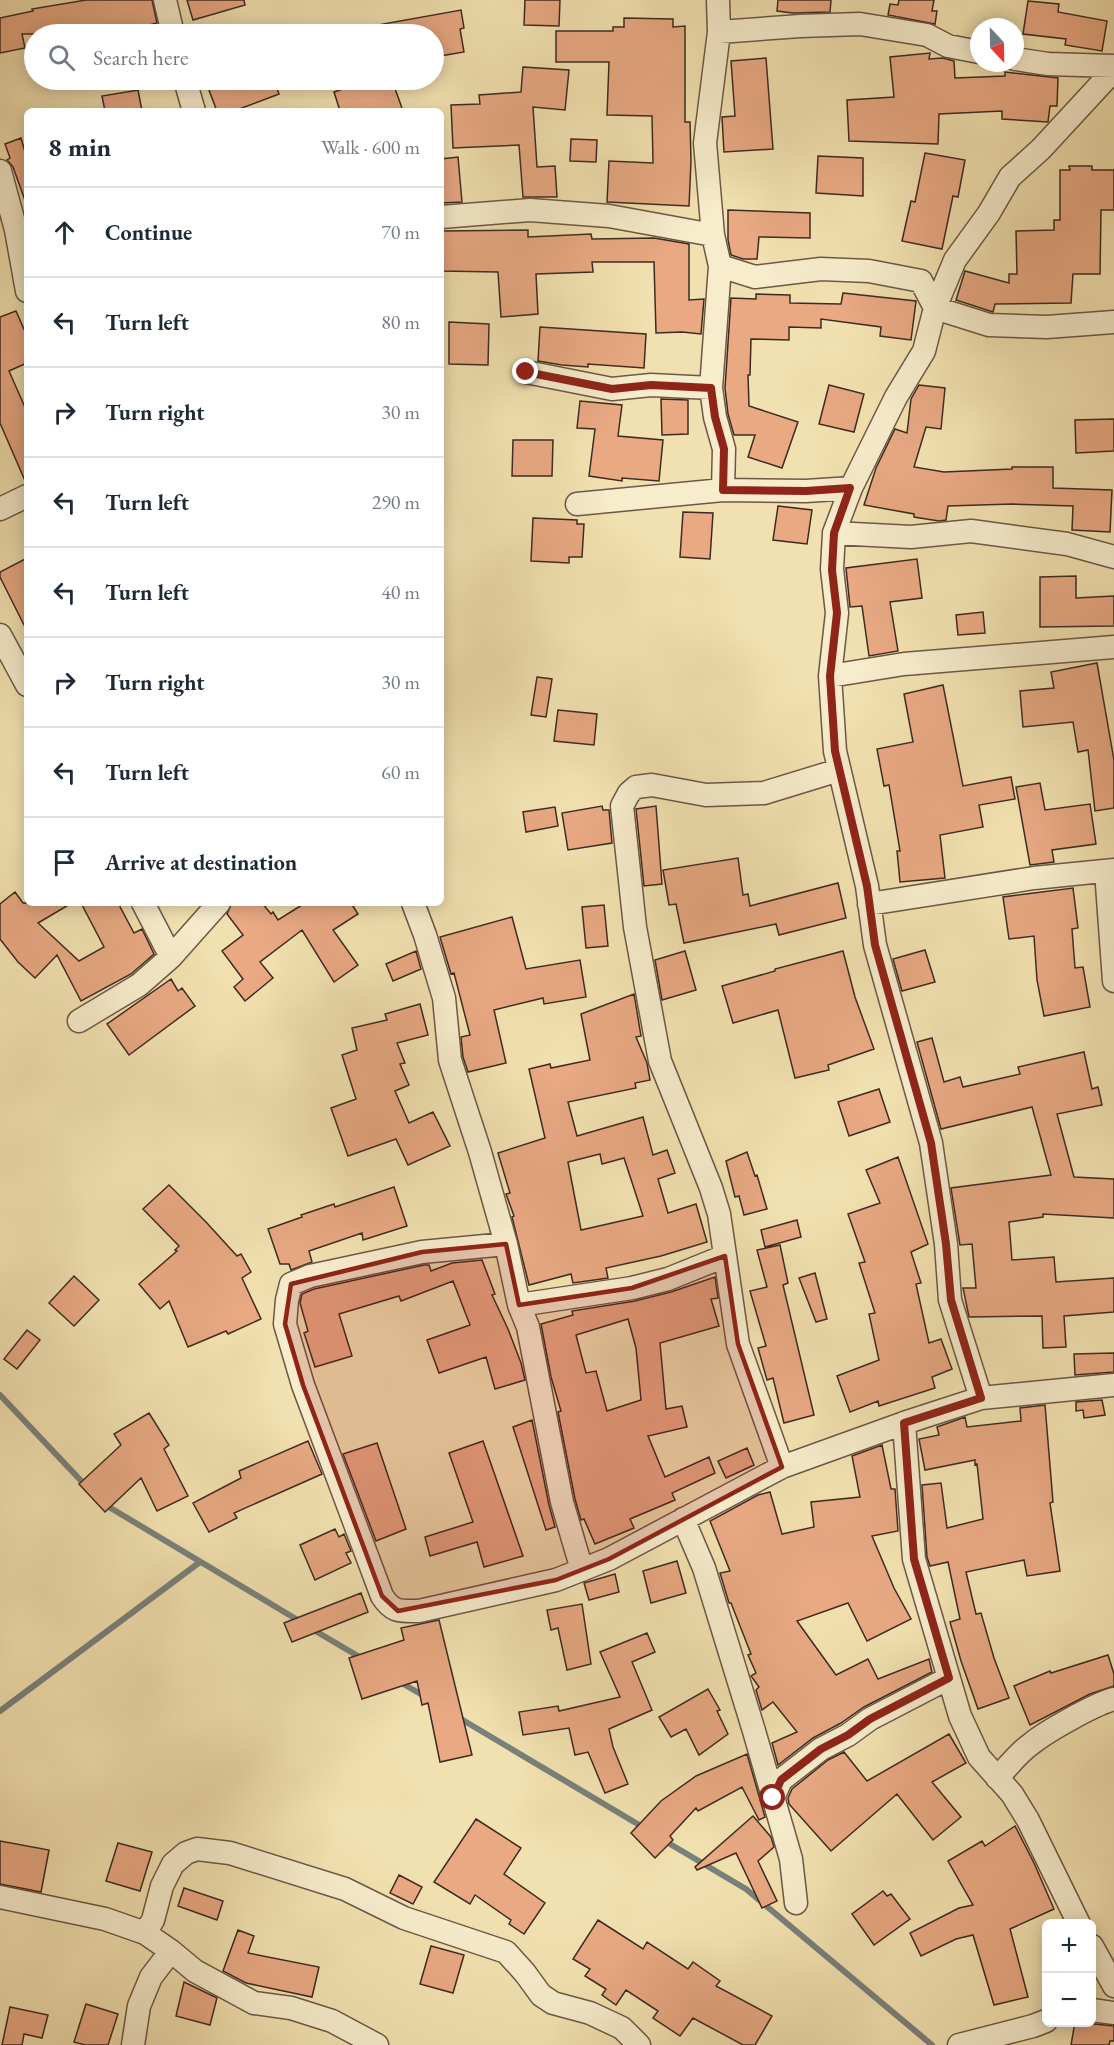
<!DOCTYPE html>
<html lang="en">
<head>
<meta charset="utf-8">
<style>
  :root { --surface:#fff; --page:#f6f6f7; --text:#1f2937; --muted:#747a83; --line:#e0e1e3 }
  body { margin:0; font-family:"EB Garamond",serif; background:var(--page); color:var(--text) }
  .controls { position:absolute; right:18px; bottom:18px; display:grid; overflow:hidden; border-radius:9px; box-shadow:0 3px 15px #0003 }
  .controls button { width:54px; height:54px; display:grid; place-items:center; padding:0; border:0; border-bottom:2px solid var(--line); background:var(--surface); color:var(--text); font:30px sans-serif }
  .compass { position:absolute; left:970px; top:18px; width:54px; height:54px; border-radius:50%; background:var(--surface); box-shadow:0 3px 15px #0003; rotate:158deg }
  .stop { position:absolute; width:18px; height:18px; margin:-14px; border:4px solid #8f2418; border-radius:50%; background:#fff }
  .stop.end { background:#8f2418; border-color:#fff; box-shadow:0 2px 6px #0008 }
  .list { margin:0; padding:0; list-style:none }
  h2 { display:flex; justify-content:space-between; align-items:center; height:78px; margin:0; padding:0 24px; font-size:26px }
  h2 small { font-size:20px; font-weight:400; color:var(--muted) }
  .list li { display:grid; grid-template-columns:39px 1fr auto; gap:18px; align-items:center; box-sizing:border-box; height:90px; padding:0 24px; border-top:2px solid var(--line) }
  .list b { display:block; font-size:22px; white-space:nowrap }
  .list em { font-size:20px; font-style:normal; color:var(--muted) }
  .icon { flex:none; width:33px; height:33px; fill:none; stroke:currentColor; stroke-width:2; stroke-linecap:round; stroke-linejoin:round }
  .map { position:relative; flex:none; width:1114px; height:2045px; overflow:hidden }
  .search { position:absolute; background:var(--surface); box-shadow:0 3px 15px #0003; left:24px; top:24px; width:420px; height:66px; display:flex; align-items:center; gap:15px; box-sizing:border-box; padding:0 21px; border-radius:33px; color:var(--muted); font-size:22px }
  .panel { position:absolute; background:var(--surface); box-shadow:0 3px 15px #0003; left:24px; top:108px; width:420px; height:798px; border-radius:9px }
  .map>svg:first-child { display:block }
</style>
</head>
<body>
<div class="map">
<svg width="1114" height="2045" viewBox="0 0 1114 2045">
  <rect width="100%" height="100%" fill="#f2e1b0"/>
  <filter id="stains"><feTurbulence type="fractalNoise" baseFrequency=".00333" numOctaves="4"/><feColorMatrix values="0 0 0 0 .2 0 0 0 0 .09 0 0 0 0 .02 0 0 0 .5 -.17"/></filter>
  <radialGradient id="worn" r=".72"><stop offset=".6" stop-color="#630" stop-opacity="0"/><stop offset="1" stop-color="#630" stop-opacity=".3"/></radialGradient>
  <g fill="none" stroke-linecap="round" stroke-linejoin="round">
    <path stroke="#79817b" stroke-width="6" d="M0 1395 86 1486
      M104 1504 301 1622
      M312 1629 363 1659
      M400 1682 424 1696
      M0 1711 200 1562
      M456 1716 646 1829
      M665 1841 746 1889 932 2045"/>
  </g>
  <path fill="#e8a983" stroke="#3f2a21" stroke-width="1.5" fill-rule="evenodd" d="M86 0H152L157 23 149 25 151 34H22L25 48 0 53V18L33 11 32 9Z
    M187 0H244L245 5 193 20Z
    M525 0H560L559 26 524 25Z
    M778 0H831L830 12 793 13 777 11Z
    M899 0H934L932 11H937L935 24 888 15 890 4 898 5Z
    M1028 1 1059 4 1058 12 1107 21 1102 51 1065 45 1066 39 1023 34Z
    M461 10 464 28 460 29 464 52 434 57V34H373L372 26Z
    M624 18 673 19V27L685 26V122H690L691 161 689 206 607 202 609 161 653 163 652 116 607 115 609 62H556V31H613V27H624Z
    M930 53 929 59 943 58 954 61 955 78 1005 76V72L1058 78 1057 106H1050L1048 122 1002 119V111L939 114 938 144 849 141 847 100 894 97 890 57Z
    M766 58 773 149 724 152 722 117 735 116 731 61Z
    M523 67 569 70 565 110 533 107 537 167 555 166 557 197H523L519 145 453 148 451 105 480 104 479 95 521 92Z
    M205 80H274L279 94 234 111H217Z
    M368 80H392L403 111H340L334 92Z
    M138 90 142 111H105L102 96Z
    M21 138 25 152 27 151V206L13 167 7 160 10 158 5 144Z
    M571 139 597 140 596 162 570 161Z
    M925 153 965 160 958 197 953 196 942 249 902 241 911 201 915 202Z
    M818 156 863 158V196L816 193Z
    M458 157 462 202 441 203V159Z
    M1069 166H1092V170H1114V210H1101L1100 274H1073L1071 303 995 304 993 312 956 300 965 271 1009 283V274H1017L1016 231 1054 230V220H1060V170H1070Z
    M728 210 810 213V238L759 237 757 259H743L731 255 728 240Z
    M528 230V237L591 234 592 239 654 238 689 244V300L704 299 701 334 682 332 656 333 654 262H592L593 272 536 274 538 314 501 317 498 272 441 271V231Z
    M843 293 916 301 911 340 880 336 881 327 821 319V328L789 327V340L751 339 750 375H748L749 406 798 422 782 468 748 457 755 435H734L728 414 725 388 731 298 756 299V294L790 295V303L841 304Z
    M16 311 27 336V363L9 371 27 412 26 483 0 423V317Z
    M449 322 489 324 488 365 449 364Z
    M540 327 646 334 644 368 588 364V367L562 365 538 361Z
    M829 385 864 394 854 432 819 424Z
    M919 385 945 388 941 429 926 427 914 467 944 472 1012 469V467H1053V488L1112 490 1110 532 1072 530 1073 506 1012 504 948 506 946 520 939 521 914 517V514L864 505 876 468 895 429 907 433 911 399Z
    M661 399 688 400V434L662 435Z
    M580 401 622 405 618 436 663 440 659 481 622 478V481L589 476 595 429 577 428Z
    M1114 419V451L1076 453 1075 420Z
    M513 440H553L552 476H512Z
    M778 506 812 510 807 544 773 540Z
    M683 512 713 513 710 559 680 557Z
    M533 518 577 520V524H584L582 557H569V563L531 561Z
    M27 558V631L0 577V572Z
    M917 559 922 598 890 602 898 651 869 656 862 606 850 607 846 568Z
    M1076 576V598L1114 596V626L1040 627V577Z
    M983 612 985 633 958 635 956 615Z
    M1097 663 1114 760V808L1095 811 1088 750 1078 752 1073 722 1023 727 1020 691 1054 688 1051 672Z
    M537 677 552 679 546 717 531 715Z
    M943 685 963 786 1011 777 1015 799 979 805 983 827 940 835 945 878 900 882 897 851H900L889 785 884 786 877 749 913 742 904 694Z
    M558 710 597 714 594 745 554 741Z
    M1040 783 1045 810 1090 804 1096 844 1052 850 1054 862 1030 865 1016 787Z
    M602 806 603 810H609L612 843 568 850 562 813Z
    M656 806 662 884 644 886 636 809Z
    M555 807 558 826 526 832 523 812Z
    M738 858 743 895 748 894 750 906 838 883 846 918 779 935 776 924 684 943 676 904 669 905 663 870Z
    M1073 888 1078 928 1072 929 1075 968 1083 967 1090 1007 1044 1016 1037 980 1034 936 1009 939 1003 897Z
    M15 892 23 903H72L38 923 79 961 104 947 81 903H118L134 933 142 929 154 954 131 974 81 1001 57 955 35 978 18 962 0 939V904Z
    M232 903H262L271 914 273 912 278 920 305 903H351L358 914 333 930 358 965 334 982 302 930 260 962 273 978 245 1001 234 987 243 979 222 951 243 935 227 914Z
    M604 905 608 946 586 948 582 907Z
    M512 917 526 969 580 960 586 997 544 1004 543 998 494 1010 506 1063 468 1072 463 1057 461 1037 470 1035 454 973 451 974 440 937Z
    M925 950 935 982 902 991 893 959Z
    M416 951 421 969 393 981 386 964Z
    M685 951 696 990 662 1000 655 960Z
    M843 951 855 997 874 1049 828 1065 829 1070 795 1078 778 1010 733 1023 722 986 775 971V969Z
    M171 979 178 991 182 988 195 1006 129 1055 107 1024Z
    M634 994 641 1036 636 1037 647 1063 650 1080 635 1083 636 1088 568 1102 577 1136 643 1117 653 1155 667 1150 675 1173 658 1179 668 1213 696 1204 707 1242 661 1256 606 1268 608 1278 573 1283 571 1274 529 1285 512 1217 514 1216 506 1194 510 1193 498 1153 545 1138 529 1069 550 1064 551 1068 590 1060 581 1014ZM600 1154 602 1164 624 1158 643 1216 581 1230 568 1162Z
    M420 1004 428 1035 397 1043 405 1063 400 1064 409 1085 395 1091 409 1123 433 1112 450 1146 408 1165 396 1139 348 1156 331 1108 356 1099 342 1055 357 1050 352 1028 387 1020 385 1014Z
    M932 1038 944 1082 960 1077 963 1087 1020 1074 1018 1067 1084 1052 1092 1089 1098 1087 1102 1105 1057 1114 1074 1177 1114 1179V1218L1043 1214V1217L1009 1222 1012 1260 1054 1257 1056 1282 1114 1278V1312L1064 1316 1066 1347 1043 1348 1042 1316 969 1317 963 1288H976L972 1244 960 1245 951 1188 1051 1175 1032 1107 941 1129 917 1042Z
    M879 1089 890 1122 849 1136 838 1102Z
    M747 1152 755 1176 757 1175 767 1209 744 1215 739 1196 735 1197 726 1161Z
    M898 1157 928 1244 911 1252 921 1283 916 1284 929 1343 941 1339 952 1369 932 1377 935 1388 879 1406 878 1401 850 1412 837 1376 879 1360 869 1314 875 1313 859 1263 865 1262 848 1214 880 1203 866 1170Z
    M169 1185 206 1222 237 1256 241 1254 251 1272 242 1278 261 1319 228 1334 226 1331 188 1347 169 1301 160 1309 139 1284 177 1251 175 1250 179 1246 143 1209Z
    M394 1187 407 1226 363 1240 362 1233 309 1251 312 1262 291 1270 289 1264H280L268 1229 302 1217 301 1215 334 1204 335 1207Z
    M797 1220 801 1237 765 1247 761 1230Z
    M780 1245 788 1283 783 1285 814 1415 784 1423 773 1378 767 1380 758 1348 766 1346 750 1291 767 1287 757 1250Z
    M482 1260 495 1294 492 1295 508 1329 521 1363 525 1380 495 1389 486 1357 439 1373 427 1340 470 1325 453 1281 401 1301 399 1296 339 1314 352 1356 315 1367 304 1333 308 1331 300 1303 302 1294 314 1289 424 1265H429L431 1271 452 1263Z
    M815 1273 827 1319 816 1322 799 1278Z
    M74 1276 99 1300 74 1326 49 1303Z
    M715 1277 718 1298 711 1299 719 1326 660 1343 666 1409 682 1406 687 1427 648 1436 665 1477 709 1457 715 1473 672 1493 675 1500 630 1519 634 1528 595 1544 584 1519 581 1520 575 1499 558 1412 561 1411 551 1377 541 1324 573 1315 572 1311 635 1301 671 1292ZM628 1319 636 1348 641 1400 607 1411 596 1371 586 1373 576 1335Z
    M27 1330 40 1340 17 1369 4 1359Z
    M1114 1353V1372L1075 1375 1074 1354Z
    M1102 1400 1105 1415 1084 1418 1083 1410 1076 1411V1402Z
    M1045 1405 1053 1502 1050 1503 1060 1571 1027 1576 1024 1560 966 1572 976 1614 981 1613 994 1658 1009 1698 978 1709 961 1661 950 1622 960 1619 948 1562 930 1566 927 1557 922 1485 941 1483 947 1528 983 1519 977 1464 975 1465V1460L925 1470 919 1439 939 1435 937 1427 965 1417 967 1427 1021 1421 1020 1408Z
    M149 1413 169 1445 164 1449 188 1496 157 1511 141 1478 105 1512 79 1484 121 1445 114 1434Z
    M532 1420 549 1505 555 1527 546 1530 513 1427Z
    M308 1441 322 1474 234 1513 237 1518 209 1532 193 1503 241 1478 239 1471Z
    M483 1441 523 1556 484 1567 477 1542 430 1556 425 1537 473 1522 449 1453Z
    M377 1443 406 1529 376 1541 343 1454Z
    M882 1445 891 1489H895L898 1531 872 1536 894 1588 911 1619 867 1641 848 1603 797 1621 836 1675 868 1659 878 1679 929 1659 932 1672 864 1707 841 1723 813 1738 778 1765 772 1743 797 1732 773 1702 762 1710 756 1690 759 1687 751 1676 756 1673 748 1655 751 1654 731 1603H729L720 1573 730 1571 710 1521 758 1495 770 1492 782 1534 814 1527 811 1502 860 1497 852 1456Z
    M747 1448 754 1465 726 1478 718 1461Z
    M335 1529 339 1537 344 1534 351 1551 346 1553 351 1563 315 1580 300 1545Z
    M677 1561 686 1593 651 1603 643 1571Z
    M615 1574 619 1592 589 1600 584 1583Z
    M361 1593 368 1612 292 1642 284 1623Z
    M582 1604 591 1664 567 1670 558 1628 551 1630 547 1610Z
    M439 1620 472 1755 440 1762 428 1703 422 1705 417 1681 362 1699 349 1658 404 1640 401 1628Z
    M647 1633 655 1652 632 1662 652 1710 609 1729 613 1747 628 1784 605 1793 588 1752 575 1755 569 1728 523 1735 519 1712 558 1706 559 1711 620 1697 600 1652Z
    M1108 1655 1114 1674V1686L1090 1694 1030 1725 1014 1686 1050 1671 1051 1673Z
    M708 1689 720 1710 717 1711 728 1734 699 1755 686 1729 671 1737 659 1717Z
    M949 1734 966 1763 932 1782 961 1817 933 1840 897 1794 831 1851 789 1804 788 1798 792 1789 828 1760 844 1752 867 1781Z
    M747 1754 765 1817 759 1820 742 1787 698 1811 696 1808 670 1836 673 1840 655 1858 631 1833 661 1801 696 1776Z
    M753 1816 771 1837 774 1847 758 1861 777 1901 762 1908 736 1853 697 1870 695 1867Z
    M476 1819 521 1848 504 1874 545 1903 524 1934 509 1924 511 1920 475 1895 470 1904 434 1882Z
    M1015 1826 1034 1863 1054 1909 1010 1929 1028 1997 994 2005 973 1935 956 1939 921 1956 910 1933 959 1908 973 1905 948 1861 982 1841 985 1846Z
    M0 1841 49 1850 41 1892 0 1884Z
    M118 1843 152 1852 140 1891 106 1881Z
    M399 1875 422 1887 413 1904 390 1893Z
    M184 1888 223 1901 217 1920 178 1906Z
    M883 1891 887 1896 891 1894 910 1919 874 1945 852 1914Z
    M598 1920 643 1949 647 1942 688 1969 693 1962 720 1981 716 1986 772 2016 755 2045H743L693 2018 680 2036 653 2018 658 2011 626 1990 616 2005 602 1995 606 1989 585 1976 590 1969 573 1959Z
    M238 1930 254 1936 248 1953 319 1967 312 1997 246 1983 223 1971Z
    M431 1946 464 1955 453 1993 420 1984Z
    M184 1982 217 1998 210 2025 176 2016Z
    M86 2004 118 2014 108 2045H85L74 2042Z
    M10 2007 48 2015 42 2038 24 2034 22 2045H2Z
    M1075 2022 1114 2026V2041H1110L1109 2045H1071Z"/>
  <g fill="none" stroke-linecap="round" stroke-linejoin="round">
    <defs>
      <path id="street" d="M165 0 173 34
        M718 0 719 32 705 143 713 235 720 266 711 388 715 417 724 449 723 490
        M719 32 800 26 860 24 927 35 948 46 979 52
        M1015 59 1048 64 1114 66
        M185 80 194 111
        M0 171 16 230 27 291
        M441 217 530 210 609 216 713 235
        M720 266 755 277 821 269 869 271 921 281 935 308 989 325 1047 327 1114 322
        M526 372 612 389 651 385 711 388
        M577 504 723 490 806 491 851 488
        M0 509 27 496
        M834 533 911 537 971 531 1067 544 1114 557
        M0 635 27 685
        M830 676 904 664 1114 647
        M1106 871 1114 981
        M143 903 171 957
        M413 903 425 935 444 998 450 1060 480 1152 506 1244 519 1305 528 1327 562 1502 582 1570
        M869 904 1034 878 1114 870
        M79 1021 139 985 171 957 219 903
        M506 1244 422 1252 310 1276 291 1284 287 1300 285 1324 303 1385 382 1596C393 1613 400 1611 419 1611L556 1580 609 1559 782 1467 904 1423 981 1398 1114 1385
        M519 1305 632 1288 668 1279 725 1256
        M981 1398 950 1300 946 1244 931 1143 875 945 867 886 835 751 830 676 837 613 832 569 834 533 851 488 896 397 924 351 935 308 955 260 989 213 1010 177 1041 149 1114 70
        M904 1423 914 1559 960 1716 979 1757 1012 1794 1028 1820 1079 1924
        M782 1467 738 1344 719 1214 711 1188 660 1061 635 927 622 806 629 793 636 787 652 785 706 795 764 793 839 770
        M683 1519 704 1568 754 1731 791 1859 796 1903
        M997 1778C1008 1767 1018 1753 1031 1744 1047 1731 1095 1704 1114 1699
        M773 1798 781 1780 821 1749 848 1735 870 1719 949 1678
        M0 1897 105 1919 145 1933 171 1951 195 1971 254 2003 291 2008 332 2021 377 2045
        M145 1933 153 1920 162 1886 173 1864 186 1853 197 1849 230 1853 345 1889 404 1918 506 1952 525 1973 541 1995 553 2003 590 2013 622 2028 639 2045
        M1092 1946 1114 1986
        M1092 2010 1114 2013
        M133 2045 139 2006 151 1977 171 1951
        M959 2045 1033 2026 1046 2021"/>
    </defs>
    <use href="#street" stroke="#6c5845" stroke-width="25"/>
    <use href="#street" stroke="#f7eccc" stroke-width="22"/>
  </g>
  <g fill="none" stroke-linecap="round" stroke-linejoin="round">
    <path stroke="#8f2418" stroke-width="8" d="M526 372 612 389 651 385 711 388 715 417 724 449 723 490 806 491 850 488 834 533 832 570 837 613 830 676 835 751 867 886 875 945 931 1143 946 1244 951 1300 981 1398 904 1423 914 1559 949 1678 870 1719 848 1735 821 1749 781 1780 773 1798"/>
  </g>
  <path fill="#8f2418" fill-opacity="0.2" stroke="#8f2418" stroke-width="4.5" stroke-linejoin="round" d="M506 1244 519 1305 632 1288 725 1256 738 1344 782 1467 609 1559 556 1580 398 1611 382 1596 303 1385 285 1324 291 1284 422 1252Z"/>
  <rect width="100%" height="100%" filter="url(#stains)"/>
  <rect width="100%" height="100%" fill="url(#worn)"/>
</svg>
<div class="controls">
<button>+</button>
<button>−</button>
</div>
<svg class="compass" viewBox="-18 -18 36 36"><path d="M0-13l5 13h-10z" fill="#e53935"/><path d="M0 13l5-13h-10z" fill="#747a83"/></svg>
<div class="stop" style="left:773px;top:1798px"></div>
<div class="stop end" style="left:526px;top:372px"></div>
<div class="search"><svg class="icon" aria-label="search" viewBox="0 0 24 24"><circle cx="10" cy="10" r="6"/><path d="M15 15l6 6"/></svg>Search here</div>
<section class="panel">
<h2>8 min<small>Walk · 600 m</small></h2>
<ul class="list">
<li><svg class="icon" aria-label="ahead" viewBox="0 0 24 24"><path d="M12 20V5M6 11l6-6 6 6"/></svg><div><b>Continue</b></div><em>70 m</em></li>
<li><svg class="icon" aria-label="left" viewBox="0 0 24 24"><path d="M17 20v-9H6M10 6l-5 5 5 5"/></svg><div><b>Turn left</b></div><em>80 m</em></li>
<li><svg class="icon" aria-label="right" viewBox="0 0 24 24"><path d="M7 20v-9h11M14 6l5 5-5 5"/></svg><div><b>Turn right</b></div><em>30 m</em></li>
<li><svg class="icon" aria-label="left" viewBox="0 0 24 24"><path d="M17 20v-9H6M10 6l-5 5 5 5"/></svg><div><b>Turn left</b></div><em>290 m</em></li>
<li><svg class="icon" aria-label="left" viewBox="0 0 24 24"><path d="M17 20v-9H6M10 6l-5 5 5 5"/></svg><div><b>Turn left</b></div><em>40 m</em></li>
<li><svg class="icon" aria-label="right" viewBox="0 0 24 24"><path d="M7 20v-9h11M14 6l5 5-5 5"/></svg><div><b>Turn right</b></div><em>30 m</em></li>
<li><svg class="icon" aria-label="left" viewBox="0 0 24 24"><path d="M17 20v-9H6M10 6l-5 5 5 5"/></svg><div><b>Turn left</b></div><em>60 m</em></li>
<li><svg class="icon" aria-label="arrive" viewBox="0 0 24 24"><path d="M6 21V4h12l-3 4 3 4H6"/></svg><div><b>Arrive at destination</b></div></li>
</ul>
</section>
</div>
</body>
</html>
